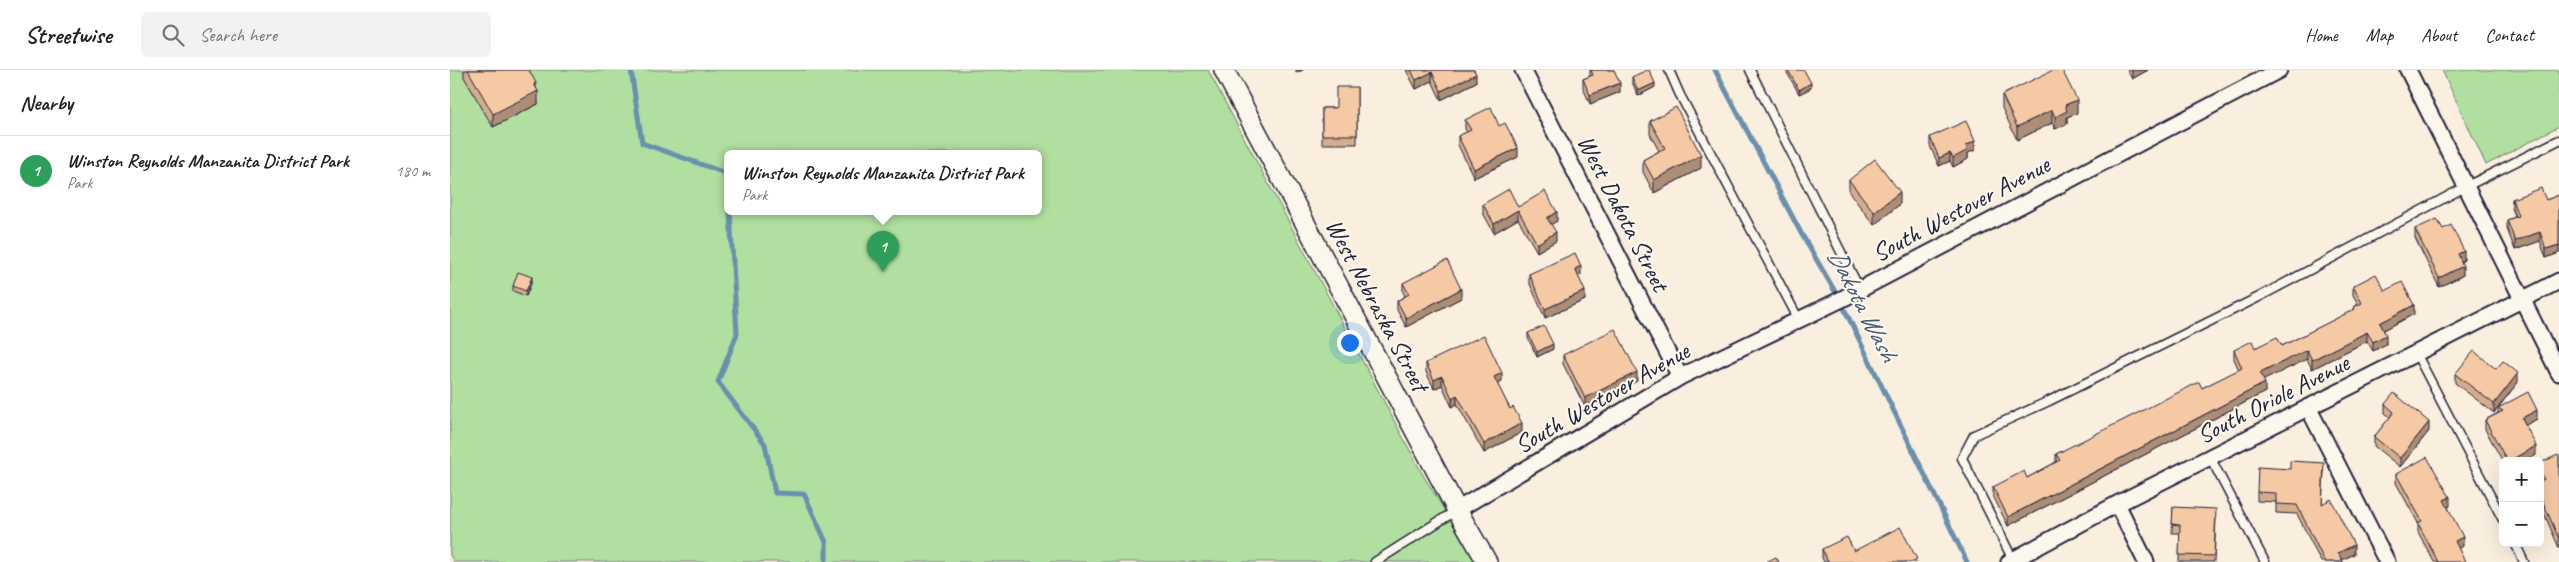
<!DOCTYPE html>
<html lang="en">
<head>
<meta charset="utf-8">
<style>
  :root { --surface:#fff; --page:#f2f2f2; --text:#222; --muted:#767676; --line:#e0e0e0; --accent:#d1495b }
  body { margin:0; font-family:Caveat,sans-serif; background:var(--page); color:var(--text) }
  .controls { position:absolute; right:15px; bottom:15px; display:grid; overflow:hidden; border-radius:8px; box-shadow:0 5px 20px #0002 }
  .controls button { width:45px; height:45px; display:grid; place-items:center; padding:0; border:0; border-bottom:1px solid var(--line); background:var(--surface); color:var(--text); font:25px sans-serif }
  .you { position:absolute; left:899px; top:272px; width:18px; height:18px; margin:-12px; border:4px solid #fff; border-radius:50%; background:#1a73e8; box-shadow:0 0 0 8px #1a73e833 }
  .badge { display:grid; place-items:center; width:32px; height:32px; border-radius:50%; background:var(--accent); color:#fff; font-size:16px; font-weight:700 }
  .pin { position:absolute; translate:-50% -41px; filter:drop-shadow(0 1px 2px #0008) }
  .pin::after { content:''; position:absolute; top:26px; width:18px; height:15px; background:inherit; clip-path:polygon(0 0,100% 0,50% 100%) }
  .popup { position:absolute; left:274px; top:80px; width:318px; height:65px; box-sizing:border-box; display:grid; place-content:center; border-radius:8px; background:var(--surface); filter:drop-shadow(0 1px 4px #0005); font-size:16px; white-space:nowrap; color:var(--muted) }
  .popup b { font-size:19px; color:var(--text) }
  .popup::after { content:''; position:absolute; left:50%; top:100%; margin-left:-10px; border:10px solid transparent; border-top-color:var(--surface) }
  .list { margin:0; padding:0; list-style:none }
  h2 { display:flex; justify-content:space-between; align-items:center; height:65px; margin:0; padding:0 20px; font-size:21px }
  h2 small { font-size:16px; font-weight:400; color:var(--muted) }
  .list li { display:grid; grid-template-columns:32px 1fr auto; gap:15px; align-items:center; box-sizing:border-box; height:70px; padding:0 20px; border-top:1px solid var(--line) }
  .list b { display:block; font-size:19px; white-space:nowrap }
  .list p { margin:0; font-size:16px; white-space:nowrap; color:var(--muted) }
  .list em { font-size:16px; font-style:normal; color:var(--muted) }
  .icon { flex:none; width:28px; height:28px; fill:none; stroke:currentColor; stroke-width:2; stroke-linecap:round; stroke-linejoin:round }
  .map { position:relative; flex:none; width:2109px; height:492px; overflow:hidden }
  header { display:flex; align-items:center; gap:30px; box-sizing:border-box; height:70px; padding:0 25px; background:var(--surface); border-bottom:1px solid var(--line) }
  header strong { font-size:24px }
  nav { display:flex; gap:28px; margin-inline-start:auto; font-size:18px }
  .search { width:350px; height:45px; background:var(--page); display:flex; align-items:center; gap:12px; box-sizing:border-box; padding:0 18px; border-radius:8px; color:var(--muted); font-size:19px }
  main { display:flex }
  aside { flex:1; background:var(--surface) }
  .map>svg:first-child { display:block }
</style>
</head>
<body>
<header>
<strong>Streetwise</strong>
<div class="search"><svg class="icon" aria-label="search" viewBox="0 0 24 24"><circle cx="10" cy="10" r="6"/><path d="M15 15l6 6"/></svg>Search here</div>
<nav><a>Home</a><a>Map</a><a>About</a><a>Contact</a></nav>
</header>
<main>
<aside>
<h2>Nearby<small></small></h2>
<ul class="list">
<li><span class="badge" style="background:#2e9e5b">1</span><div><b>Winston Reynolds Manzanita District Park</b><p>Park</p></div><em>180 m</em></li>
</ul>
</aside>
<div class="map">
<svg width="2109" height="492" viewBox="0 0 2109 492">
  <rect width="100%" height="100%" fill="#faeede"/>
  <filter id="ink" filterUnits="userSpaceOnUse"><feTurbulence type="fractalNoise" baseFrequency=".02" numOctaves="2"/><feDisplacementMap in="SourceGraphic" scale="10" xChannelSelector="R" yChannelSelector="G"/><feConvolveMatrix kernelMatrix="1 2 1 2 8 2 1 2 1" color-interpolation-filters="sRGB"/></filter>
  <g filter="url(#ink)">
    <path fill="#b0df9f" stroke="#69806d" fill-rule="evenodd" d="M0 0H758L973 405 1026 492H4L0 485ZM278 83H588V141H278Z
      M1992 0H2109V56L2036 95Z"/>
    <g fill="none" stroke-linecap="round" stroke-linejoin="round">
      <path stroke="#6990ae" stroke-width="5" d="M181 0 192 73 278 104
        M1265 0 1351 163 1390 230 1517 492
        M280 141 287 264 268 312 315 374 325 423 354 424 376 472V492"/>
      <defs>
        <path id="service" d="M1219 0 1230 25 1349 250
          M1300 0 1410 220
          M1966 283 2053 450
          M1760 387 1815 492
          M2065 473 2074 492
          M925 492 1007 440
          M1564 492 1512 388 1524 365 1599 331 1807 228 2017 116 2109 70"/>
        <path id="minor" d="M1073 0 1230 307
          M1958 0 2109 303
          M1858 337 1937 492
          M1667 434 1696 492
          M1007 440 1230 307 1390 230 1829 0
          M1559 492 1667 434 2109 211"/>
        <path id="tertiary" d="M774 0 1007 440 1037 492"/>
      </defs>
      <use href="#service" stroke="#22223b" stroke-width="11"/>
      <use href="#minor" stroke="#22223b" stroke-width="19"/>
      <use href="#tertiary" stroke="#22223b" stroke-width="22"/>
      <use href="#service" stroke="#fbf7ec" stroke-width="8"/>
      <use href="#minor" stroke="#fbf7ec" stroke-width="15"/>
      <use href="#tertiary" stroke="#fbf7ec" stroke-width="19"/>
    </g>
    <path fill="#d4ad8e" stroke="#22223b" d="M14 0H79L86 18 88 34 43 57 14 7Z
      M956 0H1024L1026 12 991 30 982 11 966 19Z
      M1140 0H1164L1170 22 1140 34 1133 18V9L1140 6Z
      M1336 0H1354L1361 18 1349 24 1336 1Z
      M1677 0H1698L1682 9Z
      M1182 7 1205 17 1188 26 1182 12Z
      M907 17V74H872V38H886Z
      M1552 25 1627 43 1617 47V54L1605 59 1602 53 1567 70 1552 38Z
      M1015 50 1049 56 1068 87 1024 108 1008 75V66L1017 62 1015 59Z
      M1200 51 1251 98 1204 123 1193 102V90L1209 81 1200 64Z
      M1480 67 1525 80 1518 83V89L1503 97 1500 91 1489 96 1480 76Z
      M1399 110 1450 134 1424 155 1399 122Z
      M2109 125V183L2096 188 2090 171 2065 180 2057 159V150L2065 147 2062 138V129L2096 130Z
      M1033 134 1068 137 1107 151 1101 154 1106 171 1087 182 1068 149 1044 163 1033 143Z
      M1965 159H1993L2014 190 2011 192 2013 205 1989 217 1965 168Z
      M1079 204 1131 205 1128 206 1135 230 1095 248 1079 212Z
      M82 211 76 226 63 221V216Z
      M953 213 1011 228 956 257 947 240V231L955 226 953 222Z
      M1903 216 1935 221 1964 244 1934 260 1936 274 1923 281 1917 271 1862 299 1857 289 1813 310 1815 322 1558 456 1543 426V417L1577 408 1606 392V384L1752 318 1789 300 1784 289V280L1832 276 1904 240V237L1908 234 1903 225Z
      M1078 263 1103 279 1087 287 1078 268Z
      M1113 285 1187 311 1135 337 1113 294Z
      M976 293 1052 312 1047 314 1072 362 1034 383 1007 334 1002 337 992 315 984 319 976 302Z
      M2046 299 2068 312 2044 343 2005 313V304Z
      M1935 334 1979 361 1950 397 1924 376V367L1940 347 1935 343Z
      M2048 338 2087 349 2075 355 2086 385 2076 391H2053V392L2035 359V350L2048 343Z
      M2109 386V478L2090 434V412H2091L2090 410V393Z
      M1840 399 1874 402 1872 433 1904 484 1892 490 1893 492H1871L1847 444 1826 443V432L1807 431V422Z
      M1946 404 2000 436 1998 437 2013 476 2008 478 2015 492H1984L1968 462V453L1946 413Z
      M1723 437 1766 448 1764 492H1729L1730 463H1722Z
      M1372 479 1404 481 1467 492H1374L1372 488Z"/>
    <path fill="#ac8d74" stroke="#22223b" d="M846 0H853L846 3Z
      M1682 0H1698L1682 9Z
      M982 2V11L966 19V10Z
      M1026 4V12L991 30V21Z
      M86 13V22L88 21V34L43 57V44Z
      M1170 13V22L1140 34V25Z
      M1205 13V17L1188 26V21Z
      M1361 13V18L1349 24V20Z
      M1627 30V43L1617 47V54L1605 59V47L1615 35Z
      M1602 40V53L1567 70V57Z
      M1525 71V80L1518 83V89L1503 97V88L1516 76Z
      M1068 78V87L1024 108V99Z
      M1500 83V91L1489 96V88Z
      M1251 85V98L1204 123V110Z
      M1450 122V134L1424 155V142Z
      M1068 140V149L1044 163V154Z
      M1107 142V151L1097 157V148Z
      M1106 162V171L1087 182V174Z
      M2090 162V171L2065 180V171Z
      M2109 175V183L2096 188V179Z
      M2014 181V190L2008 193V184Z
      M1131 196V205L1125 208V199Z
      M2013 196V205L1989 217V208Z
      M82 207V211L76 226V221Z
      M1011 219V228L956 257V248Z
      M1135 221V230L1095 248V239Z
      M1964 235V244L1930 262V253Z
      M1917 262V271L1862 299V290Z
      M1936 265V274L1923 281V272Z
      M1103 274V279L1087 287V282Z
      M1857 280V289L1810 312V303Z
      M1187 302V311L1135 337V328Z
      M1052 303V312L1044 316V307Z
      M2068 303V312L2044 343V334Z
      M992 306V315L984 319V310Z
      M1815 313V322L1558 456V447Z
      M1007 325V334L1002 337V328Z
      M2087 340V349L2072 357V348Z
      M1979 352V361L1950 397V388Z
      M1072 353V362L1034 383V374Z
      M2086 376V385L2076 391H2059Z
      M2000 427V436L1994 439V430Z
      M2013 467V476L2005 480V471Z
      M1904 475V484L1888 492V483Z"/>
    <path fill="#f6c9a5" stroke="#22223b" d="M18 0H79L86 13 84 14 88 21 43 44Z
      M961 0H1024L1026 4 991 21 982 2 966 10Z
      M1141 0H1164L1170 13 1140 25 1133 9 1143 5Z
      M1197 0H1199L1205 13 1188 21 1182 7Z
      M1338 0H1354L1361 13 1349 20Z
      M1603 0H1612L1627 30 1615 35 1617 41 1605 47 1602 40 1567 57 1552 25Z
      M886 17H907V65H872V38H886Z
      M1041 37 1049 56 1055 53 1068 78 1024 99 1008 66 1021 60 1015 50Z
      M1226 37 1251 85 1204 110 1193 90 1215 78 1200 51Z
      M1516 51 1525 71 1516 76 1518 80 1503 88 1500 83 1489 88 1480 67Z
      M1425 89 1450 122 1424 142 1399 110Z
      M2091 118 2096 130 2109 125V175L2096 179 2090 162 2065 171 2057 150 2068 146 2062 129Z
      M1059 119 1068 137 1095 121 1107 142 1097 148 1106 162 1087 174 1068 140 1044 154 1033 134Z
      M1987 149 1993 159 2001 155 2014 181 2008 184 2013 196 1989 208 1965 159Z
      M1125 183 1131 196 1125 199 1135 221 1095 239 1079 204Z
      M997 190 1011 219 956 248 947 231 959 224 953 213Z
      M68 202 82 207 76 221 63 216Z
      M1926 204 1935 221 1952 212 1964 235 1930 253 1936 265 1923 272 1917 262 1862 290 1857 280 1810 303 1815 313 1558 447 1543 417 1574 401 1577 408 1610 390 1606 384 1749 312 1752 318 1792 298 1784 280 1802 271 1805 278 1827 267 1832 276 1905 239 1904 237 1912 233 1903 216Z
      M1094 256 1103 274 1087 282 1078 263Z
      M1165 259 1187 302 1135 328 1113 285Z
      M1034 265 1052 303 1044 307 1060 339 1063 337 1072 353 1034 374 1007 325 1002 328 992 306 984 310 976 293Z
      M2024 281 2046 299 2053 291 2068 303 2044 334 2005 304Z
      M2078 322 2087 340 2072 348 2086 376 2059 391H2057L2035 350 2053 341 2048 338Z
      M1944 323 1979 352 1950 388 1924 367 1944 342 1935 334Z
      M2108 385 2109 386V469L2090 425V412L2094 410 2090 401V393Z
      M1977 387 2000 427 1994 430 2013 467 2005 471 2015 492H1988L1968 453 1972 451 1946 404Z
      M1840 391 1874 393 1872 434 1881 429 1904 475 1888 483 1893 492H1875L1847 435 1826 434V423L1807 422 1808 397 1840 399Z
      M1723 437 1766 439 1764 486 1729 485 1730 455 1722 454Z
      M1450 457 1467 489 1461 492H1378L1372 479 1397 467 1404 481Z
      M1326 487 1329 492H1316Z"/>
  </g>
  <g text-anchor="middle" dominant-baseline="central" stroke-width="4.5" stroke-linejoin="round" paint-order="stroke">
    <g font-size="25" fill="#22223b" stroke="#fbf7ec">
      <text transform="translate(1511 139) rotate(-28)">South Westover Avenue</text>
      <text transform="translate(1173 143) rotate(63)">West Dakota Street</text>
      <text transform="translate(927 235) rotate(62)">West Nebraska Street</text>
      <text transform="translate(1152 328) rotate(-30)">South Westover Avenue</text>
      <text transform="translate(1823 329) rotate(-27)">South Oriole Avenue</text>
    </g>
    <g font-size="26" font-style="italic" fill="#455974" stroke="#fbf7ec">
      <text transform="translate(1413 235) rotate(63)">Dakota Wash</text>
    </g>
  </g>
</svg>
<div class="controls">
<button>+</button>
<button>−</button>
</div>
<div class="you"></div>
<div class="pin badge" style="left:433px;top:202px;background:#2e9e5b">1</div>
<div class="popup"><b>Winston Reynolds Manzanita District Park</b>Park</div>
</div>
</main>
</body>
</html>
